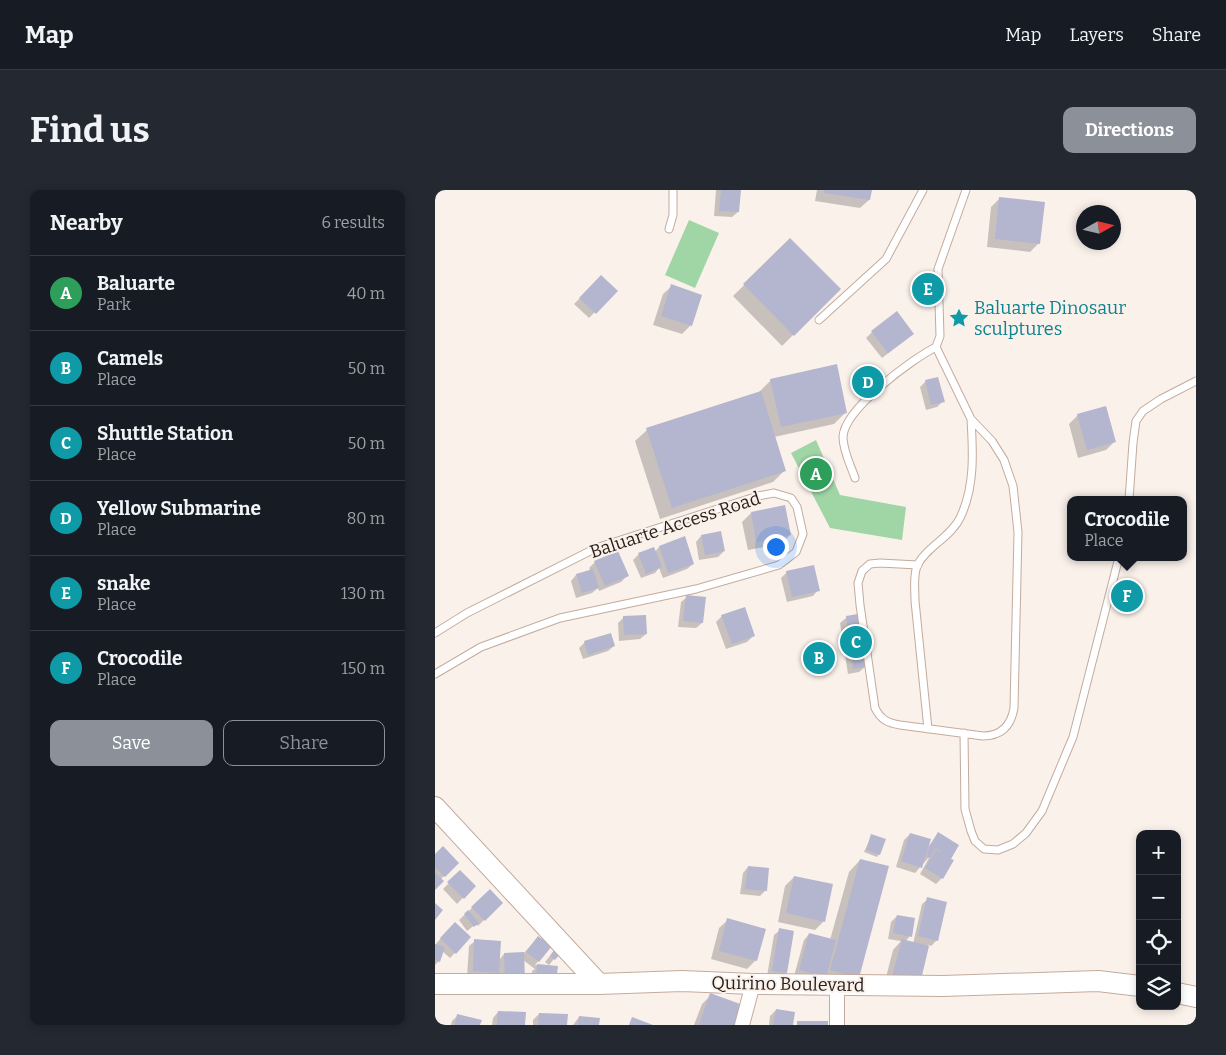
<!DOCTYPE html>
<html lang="en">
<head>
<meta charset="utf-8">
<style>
  :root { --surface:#171b24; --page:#242831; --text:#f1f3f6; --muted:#9ea1a6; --line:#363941; --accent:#8c9099 }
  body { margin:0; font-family:Bitter,serif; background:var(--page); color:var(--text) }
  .controls { position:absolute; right:15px; bottom:15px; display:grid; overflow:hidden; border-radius:10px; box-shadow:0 2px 8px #0003 }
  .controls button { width:45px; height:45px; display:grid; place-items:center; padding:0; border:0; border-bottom:1px solid var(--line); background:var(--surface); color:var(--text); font:25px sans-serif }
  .compass { position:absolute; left:641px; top:15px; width:45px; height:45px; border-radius:50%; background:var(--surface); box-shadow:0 2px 8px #0003; rotate:82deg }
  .you { position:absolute; left:340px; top:356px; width:18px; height:18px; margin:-12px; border:4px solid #fff; border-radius:50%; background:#1a73e8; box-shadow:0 0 0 8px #1a73e833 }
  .badge { display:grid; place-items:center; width:32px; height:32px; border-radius:50%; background:var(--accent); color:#fff; font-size:16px; font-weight:700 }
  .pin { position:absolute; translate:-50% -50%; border:2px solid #fff; box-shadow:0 1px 5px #0006 }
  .popup { position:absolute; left:632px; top:306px; width:120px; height:65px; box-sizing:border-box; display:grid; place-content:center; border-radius:10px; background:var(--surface); filter:drop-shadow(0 1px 4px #0005); font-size:16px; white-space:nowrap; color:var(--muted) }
  .popup b { font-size:19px; color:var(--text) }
  .popup::after { content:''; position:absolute; left:50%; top:100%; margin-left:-10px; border:10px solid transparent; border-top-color:var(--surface) }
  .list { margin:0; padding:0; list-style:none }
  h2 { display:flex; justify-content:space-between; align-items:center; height:65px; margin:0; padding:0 20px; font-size:21px }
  h2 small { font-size:16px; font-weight:400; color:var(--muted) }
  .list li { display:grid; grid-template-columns:32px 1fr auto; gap:15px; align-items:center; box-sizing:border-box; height:75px; padding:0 20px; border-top:1px solid var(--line) }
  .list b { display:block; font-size:19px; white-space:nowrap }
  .list p { margin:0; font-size:16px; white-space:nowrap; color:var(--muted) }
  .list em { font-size:16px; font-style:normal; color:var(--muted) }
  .actions { display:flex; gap:10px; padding:15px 20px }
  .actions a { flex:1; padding:11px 0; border:1px solid var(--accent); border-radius:10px; text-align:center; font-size:18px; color:var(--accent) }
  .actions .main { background:var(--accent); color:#fff }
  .icon { flex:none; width:28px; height:28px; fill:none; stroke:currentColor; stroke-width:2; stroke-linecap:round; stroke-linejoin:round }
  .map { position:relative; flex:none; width:761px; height:835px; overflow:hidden; border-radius:10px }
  header { display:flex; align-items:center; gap:30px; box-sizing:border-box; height:70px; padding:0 25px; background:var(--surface); border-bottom:1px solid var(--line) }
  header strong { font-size:24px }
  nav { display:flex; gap:28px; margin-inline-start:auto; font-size:18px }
  .intro { display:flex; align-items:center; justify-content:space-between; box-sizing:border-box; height:120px; padding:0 30px }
  h1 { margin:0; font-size:35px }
  .button { padding:12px 22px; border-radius:10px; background:var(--accent); color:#fff; font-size:18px; font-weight:700 }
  main { display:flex; gap:30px; padding:0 30px }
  aside { flex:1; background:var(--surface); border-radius:10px; box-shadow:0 2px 8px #0003 }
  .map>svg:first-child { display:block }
</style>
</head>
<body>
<header>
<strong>Map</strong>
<nav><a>Map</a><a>Layers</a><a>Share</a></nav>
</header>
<div class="intro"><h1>Find us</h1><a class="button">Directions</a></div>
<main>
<aside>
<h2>Nearby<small>6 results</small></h2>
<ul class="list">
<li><span class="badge" style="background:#2e9e5b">A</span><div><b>Baluarte</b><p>Park</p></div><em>40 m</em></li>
<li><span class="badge" style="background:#0f9aa8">B</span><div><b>Camels</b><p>Place</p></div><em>50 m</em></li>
<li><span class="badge" style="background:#0f9aa8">C</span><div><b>Shuttle Station</b><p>Place</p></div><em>50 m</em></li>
<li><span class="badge" style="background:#0f9aa8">D</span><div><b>Yellow Submarine</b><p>Place</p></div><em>80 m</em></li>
<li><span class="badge" style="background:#0f9aa8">E</span><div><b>snake</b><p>Place</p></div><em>130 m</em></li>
<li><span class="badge" style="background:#0f9aa8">F</span><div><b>Crocodile</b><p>Place</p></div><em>150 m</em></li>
</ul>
<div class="actions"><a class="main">Save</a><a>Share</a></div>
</aside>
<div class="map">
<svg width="761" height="835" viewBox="0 0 761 835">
  <rect width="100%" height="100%" fill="#fbf1eb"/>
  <path fill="#a0d6a6" d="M254 30 284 43 260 98 230 85Z
    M381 250 405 305 471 317 467 350 395 338 356 263Z"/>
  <path fill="#0003" d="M281 0H304L303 22 297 27 279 26Z
    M382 0H435L434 10 425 18 380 11Z
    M565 8 604 53 595 62 552 57 556 17Z
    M355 50 404 99 347 156 298 106Z
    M166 87 181 101 154 128 139 114Z
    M237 96 256 135 247 144 218 135 228 104Z
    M437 142 472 149 447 168 431 148Z
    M336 190 411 222 399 234 339 247 350 280 338 292 225 329 200 251 212 240 324 202Z
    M491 191 508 211 502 217 491 220 485 197Z
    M643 225 680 251 671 260 643 268 634 234Z
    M316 323 355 345 346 354 313 360 307 332Z
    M266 346 289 361 283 367 264 370 261 352Z
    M224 357 258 374 252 379 228 388 224 378 220 383 206 388 198 370 204 364 220 362Z
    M160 372 192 386 186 392 164 401 163 398 157 403 141 408 136 391 141 385 156 381 154 378Z
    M352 382 383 400 378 406 352 412 346 388Z
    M252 407 267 433 261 438 243 437 246 412Z
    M287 426 318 446 312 452 291 459 281 432Z
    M422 426 430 477 424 482 413 484 405 433 411 428Z
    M189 427 211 444 205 449 184 451 183 433Z
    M150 452 179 456 173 461 148 469 144 458Z
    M475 644 493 657 503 644 515 669 507 688 501 694 485 684 495 666 480 683 461 677 469 650Z
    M437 645 444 664 442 667 429 662Z
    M0 666 22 673 5 690 0 699Z
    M425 670 423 787 359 786 369 750 374 744 395 750 414 682Z
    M313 677 330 701 325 706 305 704 308 683Z
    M25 682 39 696 22 714 8 699Z
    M359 687 389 731 380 740 343 732 350 696Z
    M55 701 66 713 43 736 41 734 32 741 24 730Z
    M493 709 502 750 496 756 493 755 484 793 449 795 458 760 466 751 453 749 456 732 462 726 475 746 470 752 478 754 487 714Z
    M293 730 321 770 312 779 276 769 284 738Z
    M14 739 35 747 15 768 7 761 4 771 0 775V755Z
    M345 740 351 783 345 788 332 786 339 745Z
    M103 747 115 757 100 775 121 777 96 796 97 781 100 779 88 770 64 795V781L57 788 32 787 34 756 40 751 64 770 69 764 89 763Z
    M119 761V769L114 775 110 772Z
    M276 805 300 835H259L267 814Z
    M341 820 356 835H334L335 826Z
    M63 822 89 835H57L58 828Z
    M104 824 131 835H98V830Z
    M23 825 44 835H16L17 831Z
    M144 827 163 835H138Z"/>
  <path fill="#b4b5ce" d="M286 0H306L304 22 284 21Z
    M389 0H437L435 10 389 3Z
    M564 7 610 12 605 54 560 49Z
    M355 48 406 99 359 146 308 94Z
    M166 85 183 101 161 124 144 108Z
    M236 94 267 105 257 136 226 126Z
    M462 121 479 144 453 163 436 141Z
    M402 174 412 223 346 237 335 189Z
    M503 187 510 212 496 215 490 190Z
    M326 201 351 281 237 318 211 238Z
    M671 216 681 252 652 260 642 224Z
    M350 315 356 345 321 352 316 322Z
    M286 341 290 361 270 365 266 345Z
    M250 346 259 374 233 383 224 356Z
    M219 357 227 377 211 384 203 363Z
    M183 361 194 386 170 396 159 371Z
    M379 375 385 401 357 407 351 381Z
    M158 379 164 398 147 403 141 384Z
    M251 405 271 407 268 433 248 431Z
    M310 417 320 446 297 454 286 425Z
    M423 424 431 477 418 479 411 426Z
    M211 425 212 444 189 445 188 426Z
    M176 443 180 456 153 465 149 451Z
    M503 642 524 655 516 669 519 670 508 689 490 678 501 660 508 663 501 658 495 668 492 667 494 657Z
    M475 643 496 649 487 678 466 671Z
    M436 644 451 649 445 665 431 660Z
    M8 656 24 673 10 687 0 677V664Z
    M425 669 454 676 424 788 395 780Z
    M313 676 334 678 332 701 310 699Z
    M25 680 41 696 29 709 12 692Z
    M0 683 9 691 0 700Z
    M359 686 398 694 390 732 351 723Z
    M55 699 68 713 50 731 36 717Z
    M492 707 512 712 503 751 483 746Z
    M0 713 8 720 0 730Z
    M33 720 44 733 39 737 29 724Z
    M462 725 480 728 477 747 458 743Z
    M292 728 331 739 322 771 284 761Z
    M20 732 36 747 21 764 5 748Z
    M344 738 359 741 352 783 337 781Z
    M374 743 401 750 391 788 364 780Z
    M103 746 117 756 104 772 91 762Z
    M39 749 66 751 64 783 38 781Z
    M467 749 494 756 485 794 457 787Z
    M0 754 10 757 5 772 0 770Z
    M119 760 125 764 120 770 115 766Z
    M89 762 90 789 70 790 69 763Z
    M102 774 123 776 121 792 101 790Z
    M275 803 308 815 301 835H264Z
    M341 819 360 822 358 835H338Z
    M63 821 91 822 90 835H62Z
    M104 823 133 824 132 835H103Z
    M22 824 47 830 45 835H20Z
    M144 826 165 828 164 835H143Z
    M197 827 218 835H194Z
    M362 831H393V835H362Z"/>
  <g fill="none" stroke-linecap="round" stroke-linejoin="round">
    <defs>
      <path id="lane" d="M234 39 238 25V0
        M384 130 451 69 488 0
        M420 288C416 276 408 261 408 247 409 219 477 169 501 157L505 146 503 79 531 0
        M694 310 698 253 701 231 708 221 726 209 761 191
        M483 375 445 373 435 374 427 381 423 393 425 415 440 518C446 530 453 533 465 535L548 546C566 546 576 536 579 518L583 342 578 296 569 270 557 251 536 229 501 157
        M0 443 32 423 161 358 323 306 339 303 356 308 362 317 368 344 361 362 344 375 261 399 125 428 46 457 0 484
        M493 539 480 411C480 399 478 387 482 376 490 358 516 347 525 328 540 297 538 262 536 229
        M529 543 530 619 536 641 540 651 549 659 563 660 578 654 591 643 607 621 638 547 684 367"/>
      <path id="street" d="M402 795V835
        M307 835 318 794"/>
      <path id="secondary" d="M0 617 164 794
        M0 794H164L247 791 318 794 508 796 663 791 705 796
        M742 803 761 807"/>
    </defs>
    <use href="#lane" stroke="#c4ab9d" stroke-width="9"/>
    <use href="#street" stroke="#c4ab9d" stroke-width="16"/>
    <use href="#secondary" stroke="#c4ab9d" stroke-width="22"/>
    <use href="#lane" stroke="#fff" stroke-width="7"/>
    <use href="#street" stroke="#fff" stroke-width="14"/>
    <use href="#secondary" stroke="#fff" stroke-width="20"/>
  </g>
  <defs>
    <symbol id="sight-bare" viewBox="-9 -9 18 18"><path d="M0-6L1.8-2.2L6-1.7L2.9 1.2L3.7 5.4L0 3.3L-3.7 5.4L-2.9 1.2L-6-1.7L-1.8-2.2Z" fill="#0f9aa8" stroke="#fbf1eb" stroke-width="2.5" paint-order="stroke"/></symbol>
  </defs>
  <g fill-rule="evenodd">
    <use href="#sight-bare" x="510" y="114" width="28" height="28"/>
  </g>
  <g text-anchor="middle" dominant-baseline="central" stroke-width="4" stroke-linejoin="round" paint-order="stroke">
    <g font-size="18" fill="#0d838f" stroke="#fbf1eb" text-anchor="start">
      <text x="539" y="118">Baluarte Dinosaur<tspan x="539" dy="21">sculptures</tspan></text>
    </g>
    <g font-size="18" fill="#281e19" stroke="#fbf1eb">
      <text transform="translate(240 335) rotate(-18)">Baluarte Access Road</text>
      <text transform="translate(353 794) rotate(1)">Quirino Boulevard</text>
    </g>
  </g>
</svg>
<div class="controls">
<button>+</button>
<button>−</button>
<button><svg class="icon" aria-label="locate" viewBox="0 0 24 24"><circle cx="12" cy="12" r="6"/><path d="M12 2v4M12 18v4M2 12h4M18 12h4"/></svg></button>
<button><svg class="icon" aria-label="layers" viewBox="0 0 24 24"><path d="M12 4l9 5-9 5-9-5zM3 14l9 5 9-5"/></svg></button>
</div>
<svg class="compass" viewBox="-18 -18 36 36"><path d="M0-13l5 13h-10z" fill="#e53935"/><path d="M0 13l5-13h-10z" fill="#9ea1a6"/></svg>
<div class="you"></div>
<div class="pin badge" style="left:381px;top:284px;background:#2e9e5b">A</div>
<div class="pin badge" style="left:384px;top:468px;background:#0f9aa8">B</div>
<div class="pin badge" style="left:421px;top:452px;background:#0f9aa8">C</div>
<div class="pin badge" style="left:433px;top:192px;background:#0f9aa8">D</div>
<div class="pin badge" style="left:493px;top:99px;background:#0f9aa8">E</div>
<div class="pin badge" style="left:692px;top:406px;background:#0f9aa8">F</div>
<div class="popup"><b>Crocodile</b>Place</div>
</div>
</main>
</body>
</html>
